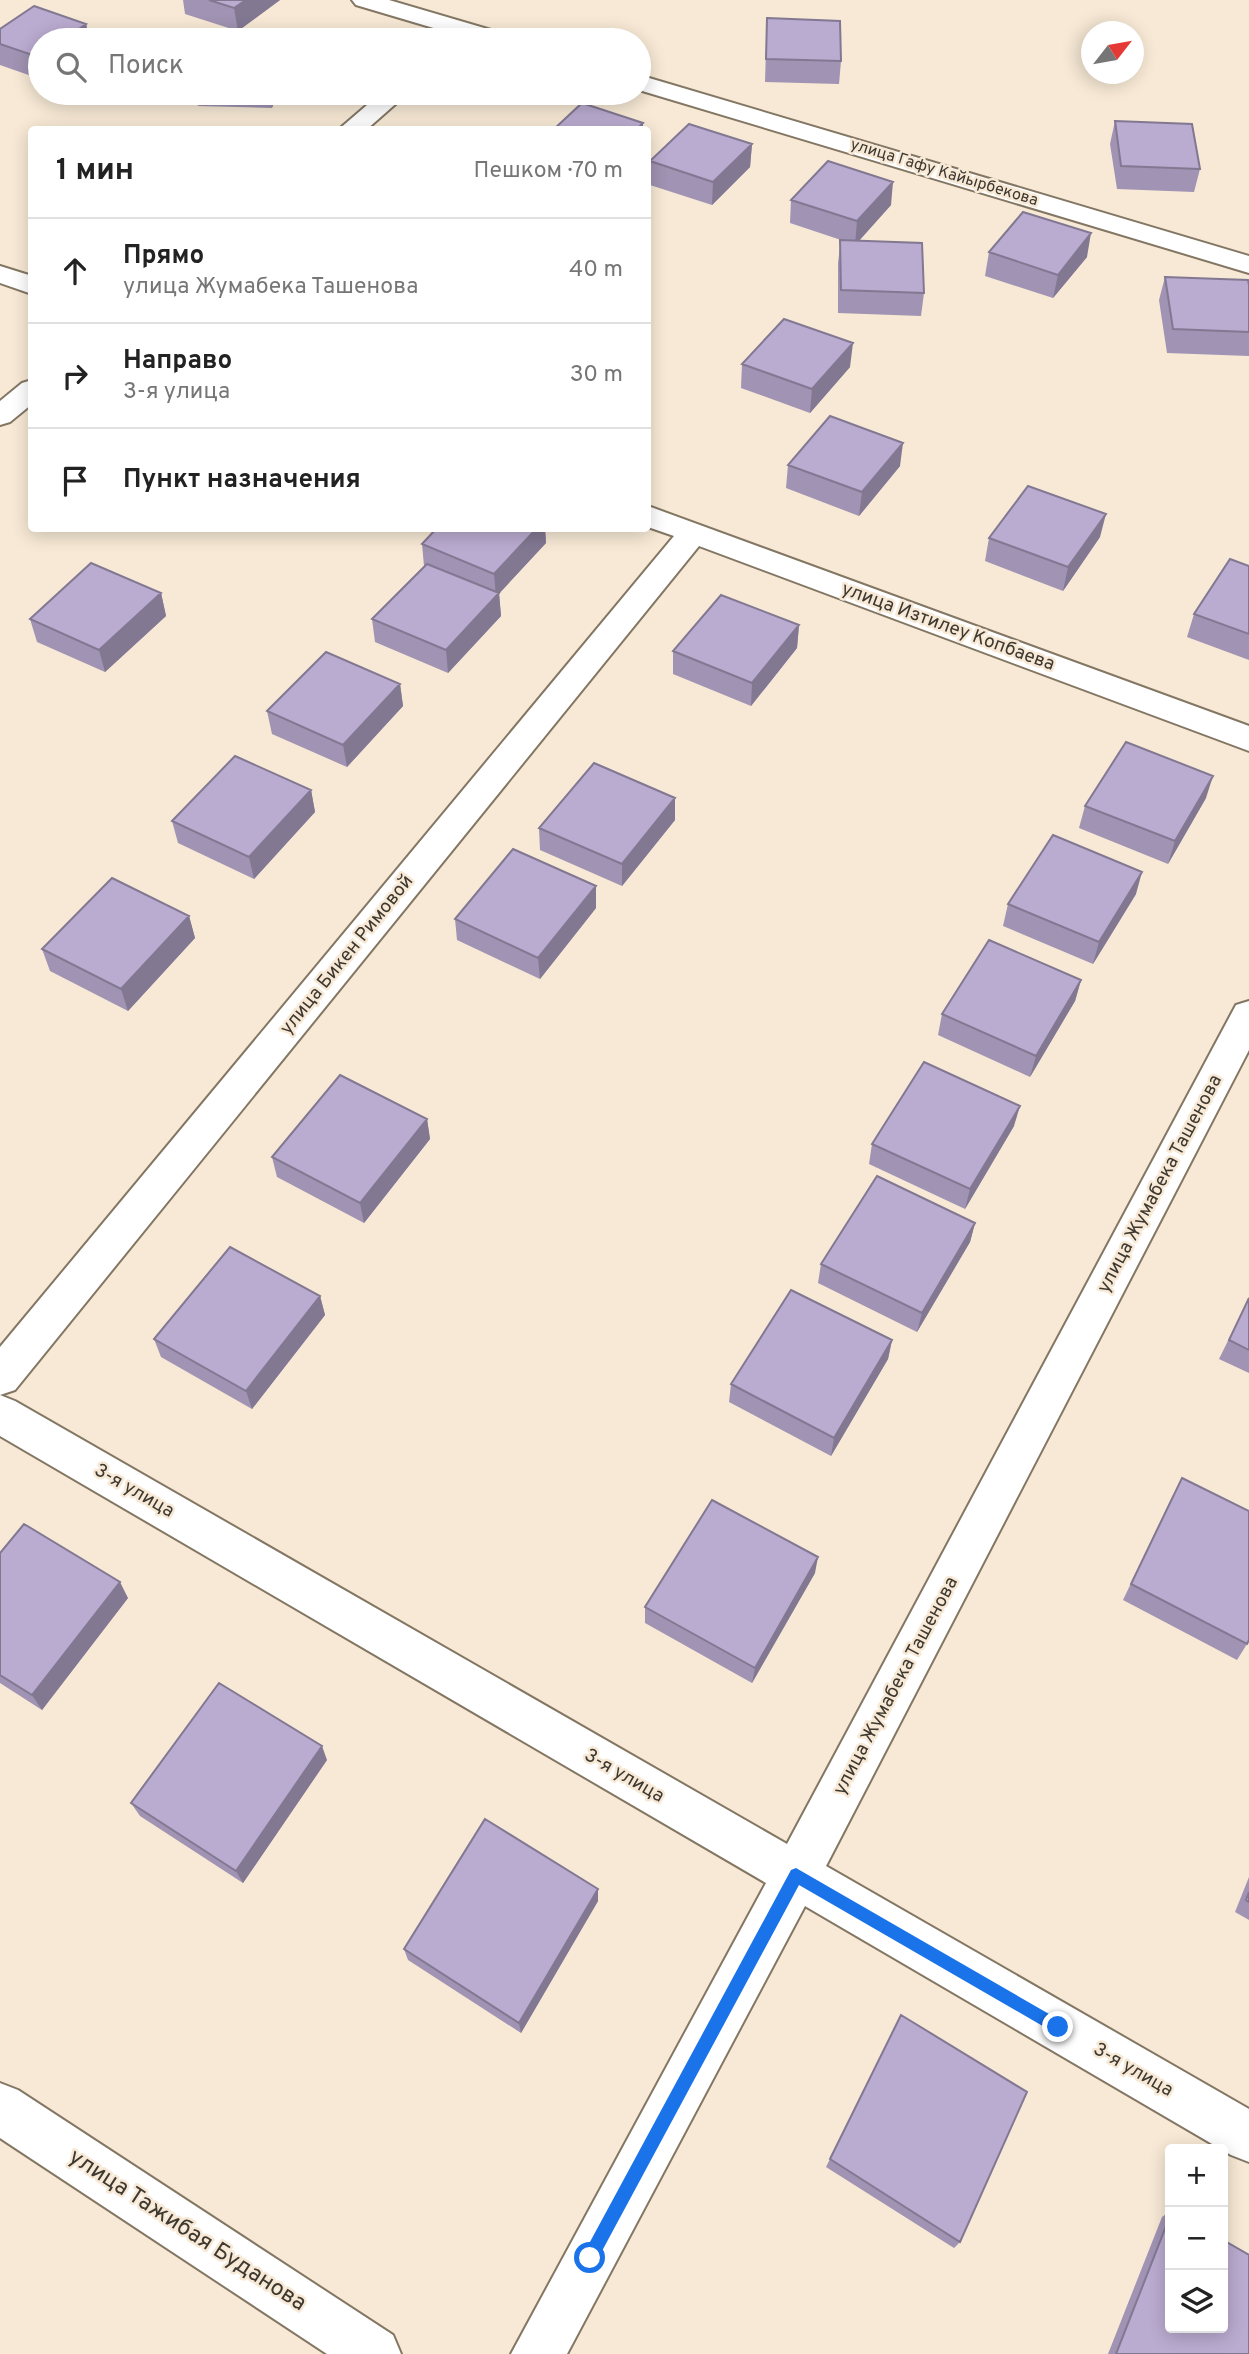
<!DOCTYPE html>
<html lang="ru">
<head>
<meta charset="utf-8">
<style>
  :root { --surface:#fff; --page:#f6f6f6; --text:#222; --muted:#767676; --line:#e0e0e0 }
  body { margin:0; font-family:Overpass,sans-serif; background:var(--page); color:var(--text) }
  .controls { position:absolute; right:21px; bottom:21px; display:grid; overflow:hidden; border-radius:7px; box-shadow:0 4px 18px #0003 }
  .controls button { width:63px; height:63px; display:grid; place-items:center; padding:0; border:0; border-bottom:2px solid var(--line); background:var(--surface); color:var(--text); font:35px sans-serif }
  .compass { position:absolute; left:1081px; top:21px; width:63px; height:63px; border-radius:50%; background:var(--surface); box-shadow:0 4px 18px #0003; rotate:59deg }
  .stop { position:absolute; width:21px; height:21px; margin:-16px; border:5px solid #1a73e8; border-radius:50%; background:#fff }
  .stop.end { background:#1a73e8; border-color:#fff; box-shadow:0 2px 7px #0008 }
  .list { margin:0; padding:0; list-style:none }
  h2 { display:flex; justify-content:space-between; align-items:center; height:91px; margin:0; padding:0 28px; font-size:30px }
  h2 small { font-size:23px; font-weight:400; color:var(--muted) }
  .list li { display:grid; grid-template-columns:46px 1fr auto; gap:21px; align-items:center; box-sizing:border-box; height:105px; padding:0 28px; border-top:2px solid var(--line) }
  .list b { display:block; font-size:26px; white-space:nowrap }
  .list p { margin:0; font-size:23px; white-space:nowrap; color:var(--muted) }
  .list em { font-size:23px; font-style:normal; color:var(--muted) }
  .icon { flex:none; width:38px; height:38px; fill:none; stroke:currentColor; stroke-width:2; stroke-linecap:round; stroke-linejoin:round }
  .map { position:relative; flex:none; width:1249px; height:2354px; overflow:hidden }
  .search { position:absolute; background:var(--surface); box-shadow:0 4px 18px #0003; left:28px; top:28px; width:623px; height:77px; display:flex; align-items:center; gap:18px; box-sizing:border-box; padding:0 24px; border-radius:38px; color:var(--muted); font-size:26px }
  .panel { position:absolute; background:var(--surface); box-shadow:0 4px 18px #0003; left:28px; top:126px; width:623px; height:406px; border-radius:7px }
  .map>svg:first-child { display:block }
</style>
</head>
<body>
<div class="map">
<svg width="1249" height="2354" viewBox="0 0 1249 2354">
  <rect width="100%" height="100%" fill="#f7e9d5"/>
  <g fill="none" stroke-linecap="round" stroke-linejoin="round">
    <defs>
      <path id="street" d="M352 0H389L508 35 511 40H474L356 5Z
        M639 75 1249 256V273L639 90Z
        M381 93H408L366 130H338Z
        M0 266 32 276V294L0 283Z
        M32 380V404L10 422 0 425V401L22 383Z
        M648 506 1249 726V751L699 546 15 1390 0 1395V1347L674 536 648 527Z
        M1249 1001V1050L826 1866 1249 2109V2162L1231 2155 805 1906 567 2354H511L766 1883 0 1436V1395L15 1401 787 1844 1236 1005Z
        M0 2083 18 2090 393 2335 401 2354H327L0 2138Z"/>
    </defs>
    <use href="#street" stroke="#837764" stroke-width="4"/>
    <use href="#street" fill="#fff" fill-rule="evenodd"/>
  </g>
  <path fill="#a093b3" d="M183 0H280L238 31 185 14Z
    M767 18 841 61 839 84 765 82Z
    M86 24 90 40H40V79L0 65V29Z
    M195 93H276L272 108 198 106Z
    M1115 121 1200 169 1194 192 1117 189 1110 144Z
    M752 144 750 167 712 205 650 185V161Z
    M791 200 891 205 859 241 924 293 921 316 838 313V263L841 240 790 223Z
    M989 252 1087 257 1053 298 985 276Z
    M1165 277 1249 285V356L1167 353 1159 300Z
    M742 364 850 367 810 413 741 388Z
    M788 465 900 466 859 516 786 488Z
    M437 528H545L546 543 499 593 501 616 448 673 375 642 372 619 424 566 422 544Z
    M1100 537 1063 591 985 561 989 538Z
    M1249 566V660L1187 637 1194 614Z
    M161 593 166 616 105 672 37 642 30 619Z
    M799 625 797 648 751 706 673 674V651Z
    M400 684 403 706 347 767 272 734 267 711Z
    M311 790 315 812 254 879 178 843 172 821Z
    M675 798V820L622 886 540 850 539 828Z
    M1206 798 1168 864 1079 828 1085 806Z
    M596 886V908L540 979 457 940 455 919Z
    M1136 894 1093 964 1003 926 1008 904Z
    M189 916 195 938 128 1011 50 971 42 949Z
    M1081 980 1075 1001 1030 1077 938 1035 942 1014Z
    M427 1119 430 1139 364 1223 277 1177 272 1157Z
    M1014 1126 965 1209 869 1164 872 1144Z
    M975 1223 970 1242 917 1332 818 1283 821 1264Z
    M320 1296 325 1315 252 1409 161 1357 154 1339Z
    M1249 1298V1373L1219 1359Z
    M892 1340 888 1359 831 1456 729 1402 731 1384Z
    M1173 1495 1247 1644 1237 1660 1123 1600Z
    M0 1553 128 1598 42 1710 0 1683Z
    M815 1573 752 1683 645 1623V1607Z
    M327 1760 243 1883 140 1816 131 1803Z
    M1249 1877V1920L1235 1912Z
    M598 1889V1901L521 2033 408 1960 404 1949Z
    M901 2015 960 2242 954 2248 826 2167Z
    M1170 2211V2328L1249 2354H1108L1162 2217Z"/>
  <path fill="#827892" d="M246 0H280L238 31 234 8Z
    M86 24 90 40H63Z
    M270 93H276L272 108Z
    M643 123V130H636Z
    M752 144 750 167 712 205 713 182Z
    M893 182 891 205 855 245 857 221Z
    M1091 233 1087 257 1053 298 1058 275Z
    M853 343 850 367 810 413 812 389Z
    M903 443 900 466 859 516 862 492Z
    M1106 514 1100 537 1063 591 1068 567Z
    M537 528H545L546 543 496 597 494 574Z
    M161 593 166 616 105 672 99 650Z
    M499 593 501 616 448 673 446 650Z
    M799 625 797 648 751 706 752 683Z
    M400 684 403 706 347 767 343 745Z
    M1213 776 1206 798 1168 864 1175 841Z
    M311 790 315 812 254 879 249 857Z
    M675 798V820L622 886V864Z
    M1142 872 1136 894 1093 964 1099 942Z
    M596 886V908L540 979 538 958Z
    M189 916 195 938 128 1011 121 989Z
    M1081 980 1075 1001 1030 1077 1036 1056Z
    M1020 1106 1014 1126 965 1209 970 1189Z
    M427 1119 430 1139 364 1223 360 1203Z
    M975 1223 970 1242 917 1332 922 1313Z
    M320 1296 325 1315 252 1409 246 1391Z
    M892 1340 888 1359 831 1456 834 1438Z
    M818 1557 815 1573 752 1683 755 1668Z
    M120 1582 128 1598 42 1710 32 1695Z
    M322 1746 327 1760 243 1883 236 1871Z
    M598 1889V1901L521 2033 519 2023Z"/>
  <path fill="#baabd0" stroke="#827892" stroke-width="2" d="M209 0H246L234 8Z
    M34 6 86 24 63 40H40V56L38 57 0 44V29Z
    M767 18 840 21 841 61 766 59Z
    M582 103 643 123 636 130H553Z
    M1115 121 1192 124 1200 169 1121 166Z
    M689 124 752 144 713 182 650 161Z
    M828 161 893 182 857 221 791 200Z
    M1023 212 1091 233 1058 275 989 252Z
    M840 240 922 243 924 293 841 290Z
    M1165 277 1248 280 1249 285V332L1173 329Z
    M784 319 853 343 812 389 742 364Z
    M830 416 903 443 862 492 788 465Z
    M1028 486 1106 514 1068 567 989 538Z
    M437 528H537L494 574 422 544Z
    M1230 559 1249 566V634L1194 614Z
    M91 563 161 593 99 650 30 619Z
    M427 564 499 593 446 650 372 619Z
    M721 595 799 625 752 683 673 651Z
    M326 652 400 684 343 745 267 711Z
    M1126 742 1213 776 1175 841 1085 806Z
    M235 756 311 790 249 857 172 821Z
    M594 763 675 798 622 864 539 828Z
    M1053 835 1142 872 1099 942 1008 904Z
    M513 849 596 886 538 958 455 919Z
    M112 878 189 916 121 989 42 949Z
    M989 940 1081 980 1036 1056 942 1014Z
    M924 1062 1020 1106 970 1189 872 1144Z
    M340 1075 427 1119 360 1203 272 1157Z
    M877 1176 975 1223 922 1313 821 1264Z
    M230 1247 320 1296 246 1391 154 1339Z
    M791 1290 892 1340 834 1438 731 1384Z
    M1249 1298V1350L1229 1340Z
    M1182 1478 1249 1511V1640L1247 1644 1131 1584Z
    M712 1500 818 1557 755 1668 645 1607Z
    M24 1524 120 1582 32 1695 0 1675V1553Z
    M219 1683 322 1746 236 1871 131 1803Z
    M485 1819 598 1889 519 2023 404 1949Z
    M1249 1892V1902L1246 1900Z
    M901 2015 1027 2092 960 2242 830 2159Z
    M1170 2216V2328H1223V2240L1249 2255V2354H1116Z"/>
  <path fill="#1a73e8" d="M796 1868 1063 2022V2032H1053L799 1885 595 2264H584V2253L791 1870Z"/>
  <g text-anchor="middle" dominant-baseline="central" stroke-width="5" stroke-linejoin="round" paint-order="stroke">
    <g font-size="16" fill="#3d3830" stroke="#f7e9d5">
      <text transform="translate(944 173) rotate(17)">улица Гафу Кайырбекова</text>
    </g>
    <g font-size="19" fill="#3d3830" stroke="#f7e9d5">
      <text transform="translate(948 627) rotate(20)">улица Изтилеу Копбаева</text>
      <text transform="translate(347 955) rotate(-51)">улица Бикен Римовой</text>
      <text transform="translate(1160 1184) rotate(-62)">улица Жумабека Ташенова</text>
      <text transform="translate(134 1491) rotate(30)">3-я улица</text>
      <text transform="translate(896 1686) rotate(-62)">улица Жумабека Ташенова</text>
      <text transform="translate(624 1776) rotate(30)">3-я улица</text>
      <text transform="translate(1133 2070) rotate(30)">3-я улица</text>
    </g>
    <g font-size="23" fill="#3d3830" stroke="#f7e9d5">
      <text transform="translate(187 2231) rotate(33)">улица Тажибая Буданова</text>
    </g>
  </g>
</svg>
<div class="controls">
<button>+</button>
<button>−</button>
<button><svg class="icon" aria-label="layers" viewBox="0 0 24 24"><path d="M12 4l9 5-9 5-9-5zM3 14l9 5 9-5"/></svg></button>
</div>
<svg class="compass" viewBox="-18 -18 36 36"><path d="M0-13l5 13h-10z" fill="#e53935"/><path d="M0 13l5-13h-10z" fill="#767676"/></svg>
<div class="stop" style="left:590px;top:2258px"></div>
<div class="stop end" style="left:1058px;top:2027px"></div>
<div class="search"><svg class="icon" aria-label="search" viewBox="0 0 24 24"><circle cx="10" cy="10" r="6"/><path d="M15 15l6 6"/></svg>Поиск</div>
<section class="panel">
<h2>1 мин<small>Пешком · 70 m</small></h2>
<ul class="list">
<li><svg class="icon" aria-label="ahead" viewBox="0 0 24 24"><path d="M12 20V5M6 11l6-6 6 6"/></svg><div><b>Прямо</b><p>улица Жумабека Ташенова</p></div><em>40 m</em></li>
<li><svg class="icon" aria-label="right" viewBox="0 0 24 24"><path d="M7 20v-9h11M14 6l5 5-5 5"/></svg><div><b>Направо</b><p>3-я улица</p></div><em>30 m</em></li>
<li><svg class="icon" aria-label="arrive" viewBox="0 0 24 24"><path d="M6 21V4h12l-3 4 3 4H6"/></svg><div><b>Пункт назначения</b></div></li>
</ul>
</section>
</div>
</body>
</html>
